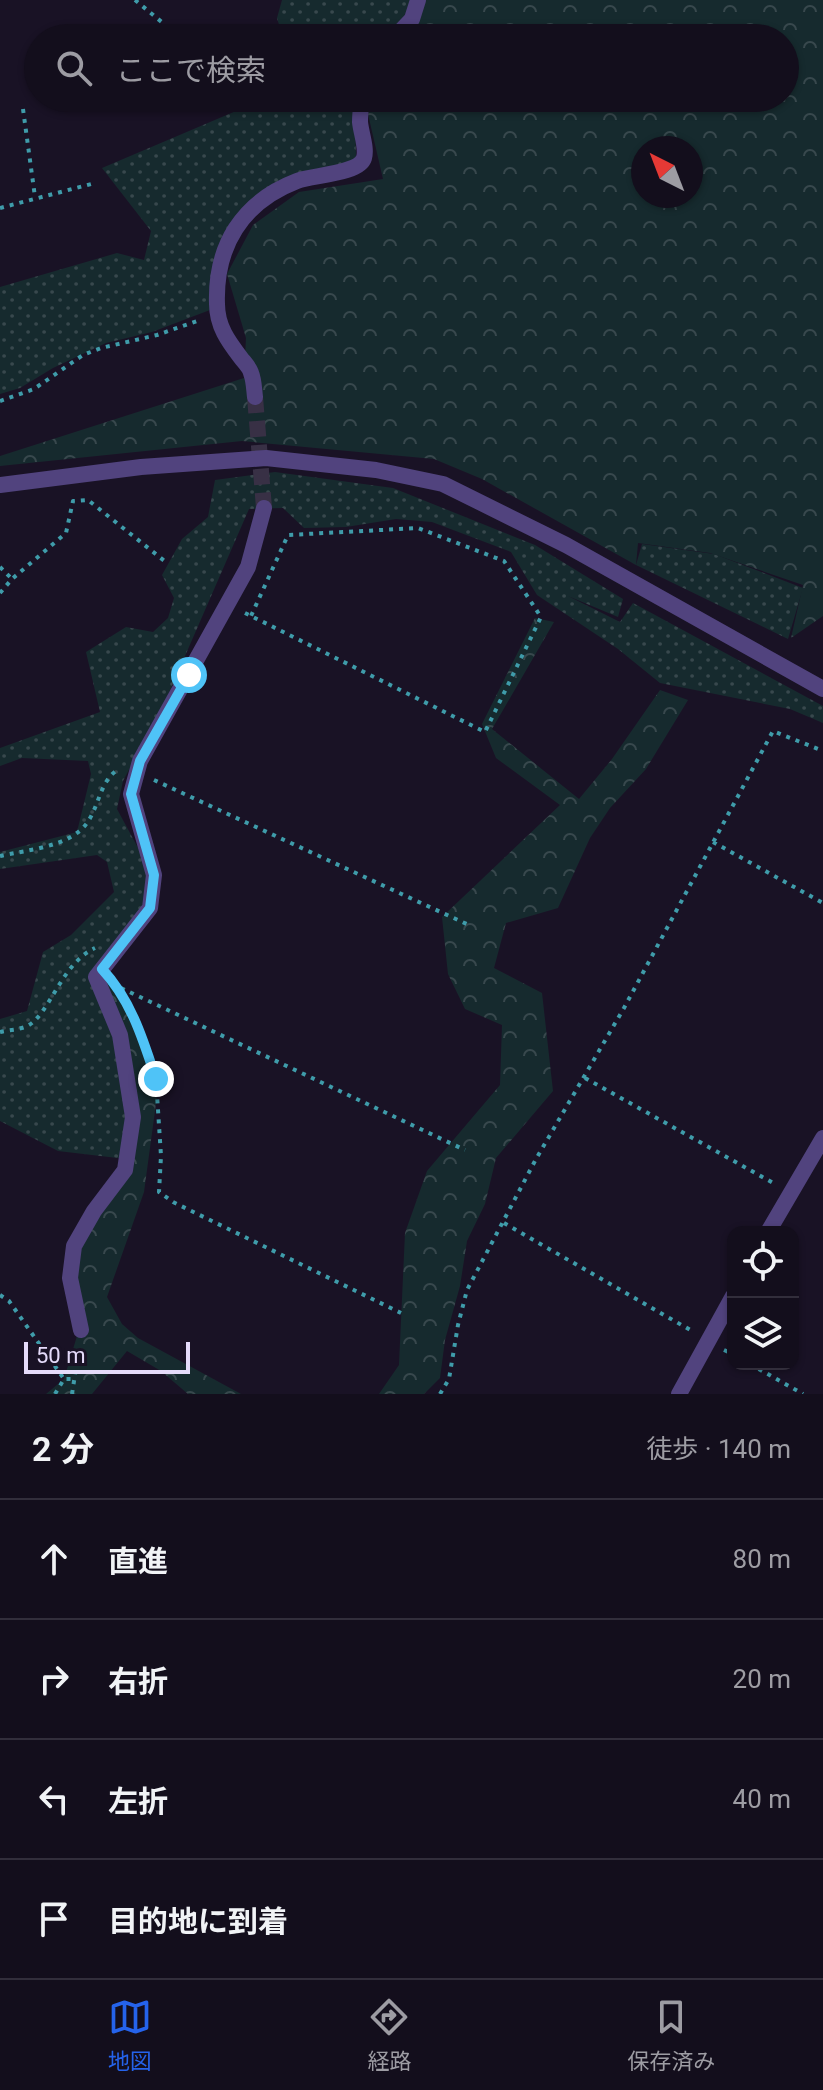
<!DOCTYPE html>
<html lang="ja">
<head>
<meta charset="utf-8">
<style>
  :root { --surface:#130e1c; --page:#201c29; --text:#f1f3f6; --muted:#9d9ca3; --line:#322e3b; --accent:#2563eb }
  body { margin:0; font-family:Roboto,"Noto Sans JP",sans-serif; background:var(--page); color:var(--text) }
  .controls { position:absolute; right:24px; bottom:24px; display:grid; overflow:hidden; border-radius:16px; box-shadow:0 2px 6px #0004 }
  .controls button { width:72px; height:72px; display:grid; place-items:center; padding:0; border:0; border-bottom:2px solid var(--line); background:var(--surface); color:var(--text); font:40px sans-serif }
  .compass { position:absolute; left:631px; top:136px; width:72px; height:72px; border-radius:50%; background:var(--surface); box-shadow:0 2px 6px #0004; rotate:318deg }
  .scale { position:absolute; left:24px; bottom:20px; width:166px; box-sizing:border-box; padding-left:8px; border:4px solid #e5dbfa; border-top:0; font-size:22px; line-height:28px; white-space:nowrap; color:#e5dbfa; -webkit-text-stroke:6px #191225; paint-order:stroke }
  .stop { position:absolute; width:24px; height:24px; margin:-18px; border:6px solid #4fc3f7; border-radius:50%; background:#fff }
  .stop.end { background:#4fc3f7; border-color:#fff; box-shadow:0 2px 8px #0008 }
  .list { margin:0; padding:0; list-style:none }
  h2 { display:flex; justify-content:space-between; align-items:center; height:104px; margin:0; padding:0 32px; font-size:34px }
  h2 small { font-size:26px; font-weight:400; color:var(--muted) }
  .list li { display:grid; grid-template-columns:52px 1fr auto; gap:24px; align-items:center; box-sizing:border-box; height:120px; padding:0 32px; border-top:2px solid var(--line) }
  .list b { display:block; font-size:30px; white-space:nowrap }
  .list em { font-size:26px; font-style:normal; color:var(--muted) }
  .icon { flex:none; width:44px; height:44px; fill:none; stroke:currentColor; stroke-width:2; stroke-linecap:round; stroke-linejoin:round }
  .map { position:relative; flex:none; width:823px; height:1394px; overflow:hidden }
  .search { position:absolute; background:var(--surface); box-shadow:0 2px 6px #0004; left:24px; right:24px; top:24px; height:88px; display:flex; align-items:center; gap:20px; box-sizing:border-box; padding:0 28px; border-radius:44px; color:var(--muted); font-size:30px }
  .sheet { height:584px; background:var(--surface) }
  nav { display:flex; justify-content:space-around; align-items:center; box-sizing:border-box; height:112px; border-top:2px solid var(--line); background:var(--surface); font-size:22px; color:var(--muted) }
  nav a { display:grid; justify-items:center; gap:4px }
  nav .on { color:var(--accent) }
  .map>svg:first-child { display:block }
</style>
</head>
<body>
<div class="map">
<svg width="823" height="1394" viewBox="0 0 823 1394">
  <defs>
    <pattern id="green-dots" width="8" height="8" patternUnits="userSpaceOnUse" patternTransform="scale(2)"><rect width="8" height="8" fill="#162a2e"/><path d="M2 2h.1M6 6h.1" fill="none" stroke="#38484d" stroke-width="1.8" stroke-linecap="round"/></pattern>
    <pattern id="forest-crowns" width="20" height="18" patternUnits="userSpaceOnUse" patternTransform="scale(2)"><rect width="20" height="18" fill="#162a2e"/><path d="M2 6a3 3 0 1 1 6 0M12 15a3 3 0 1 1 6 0" fill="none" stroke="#38484d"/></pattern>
  </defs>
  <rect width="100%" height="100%" fill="#191225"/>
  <path fill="url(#green-dots)" d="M282 0H411L405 15 388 38H283L277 18Z
    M261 98H359L355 118 356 157 348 166C300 181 241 189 221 243 214 263 213 289 210 310L152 332 106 343 53 368 20 388 0 394V287L117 253 144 260 151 231 102 168 257 102Z
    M275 472 393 488 535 545 623 599 618 617 568 596 620 622 633 603 823 706V723L790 709 660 683 618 649 537 595 511 552 432 522 396 519 346 527 304 528 283 508 249 509 165 702 123 781 117 809 150 870V908L94 976 121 1042 132 1112 126 1159 58 1151 0 1121V1019L27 1011 43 952 71 935 114 892 107 862 97 855 0 869V852L77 832 91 774 88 761 22 758 0 766V748L100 712 86 652 126 627 153 632 168 618 174 598 162 575 182 539 208 517 215 480Z
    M642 544 714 554 803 588 788 639 636 565Z"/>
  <path fill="url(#forest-crowns)" fill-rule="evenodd" d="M423 0H823V616L791 638 803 585 710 553 638 543 636 565 482 479 434 459 242 441 0 466V456L244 378 246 338 227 274 253 225 299 192 383 179 368 114 373 98H785V38H402ZM643 148H691V196H643Z
    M535 618 554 622 492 729 579 799 612 759 660 690 688 700 646 769 610 808 590 838 558 908 506 923 494 968 542 993 553 1091 496 1158 485 1204 467 1241 460 1286 445 1340 440 1378 424 1394H379L399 1365 405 1233 427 1171 500 1085 502 1025 465 1009 448 974 442 917 560 805 496 758 482 724Z
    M99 972 117 985 141 1036 157 1096 144 1192 107 1297 122 1324 138 1338 241 1394H188L161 1371 127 1351 92 1394H46L64 1379 77 1336 74 1246 125 1170 138 1117Z"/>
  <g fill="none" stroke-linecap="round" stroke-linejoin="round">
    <path stroke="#383045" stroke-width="16" stroke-dasharray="16 8" stroke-linecap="butt" d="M255 397 264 508"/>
    <path stroke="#3f9caa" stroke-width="4" stroke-dasharray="4 6" stroke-linecap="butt" d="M135 0 181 38
      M252 98 257 102
      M23 109 35 197
      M0 208 95 183
      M0 401 34 389 83 355 101 348 157 335 200 320
      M0 567 12 579
      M0 593 12 579 66 533 73 501 88 500 167 563
      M245 613 485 732 541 617 504 561 418 528 288 535 251 616
      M154 780 471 926
      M713 842 823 903
      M0 856C26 850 70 847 87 823 99 806 100 782 117 770
      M121 988 465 1150
      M0 1032C8 1030 17 1030 25 1027 49 1018 60 964 95 948
      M140 1032 156 1079 161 1156 159 1192 173 1202 401 1313
      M585 1078 775 1184
      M504 1223 692 1331
      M0 1295 9 1301 64 1379
      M724 1350 733 1354
      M750 1364 803 1394
      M55 1394 64 1379H75
      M72 1394 79 1349
      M440 1394 449 1379 458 1325 467 1290 536 1159 624 1008 773 731 823 751"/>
    <path stroke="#51437e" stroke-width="16" d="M394 38 412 19 418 0
      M255 397C254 389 254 380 251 373 250 368 244 362 241 358 228 341 217 326 217 304 215 246 242 202 297 181 313 175 359 174 364 158 367 148 361 133 360 122 360 114 361 106 362 98
      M768 1232 823 1138
      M81 1330 70 1278 74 1246 94 1211 125 1170 133 1117 120 1035 96 977 150 908 154 875 131 794 140 761 248 567 264 508
      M679 1394 733 1296"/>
    <path stroke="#51437e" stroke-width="16" d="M0 485 141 467 266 458 376 470 443 484 566 545 823 689"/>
  </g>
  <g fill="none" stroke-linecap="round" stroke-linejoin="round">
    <path stroke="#4fc3f7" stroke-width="10" d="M156 1079C143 1039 131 1000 102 969L150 908 154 875 131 794 140 761 189 675"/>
  </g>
</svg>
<div class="controls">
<button><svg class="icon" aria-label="locate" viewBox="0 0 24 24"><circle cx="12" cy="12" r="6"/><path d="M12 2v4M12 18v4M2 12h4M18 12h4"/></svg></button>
<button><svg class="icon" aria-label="layers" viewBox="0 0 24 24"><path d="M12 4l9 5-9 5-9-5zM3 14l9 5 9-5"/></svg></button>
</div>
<svg class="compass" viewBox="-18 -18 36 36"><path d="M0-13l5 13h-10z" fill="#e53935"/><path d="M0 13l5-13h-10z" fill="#9d9ca3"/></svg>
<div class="scale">50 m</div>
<div class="stop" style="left:189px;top:675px"></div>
<div class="stop end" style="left:156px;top:1079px"></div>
<div class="search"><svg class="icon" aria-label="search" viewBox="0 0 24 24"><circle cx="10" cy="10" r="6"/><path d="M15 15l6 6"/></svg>ここで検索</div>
</div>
<section class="sheet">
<h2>2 分<small>徒歩 · 140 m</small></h2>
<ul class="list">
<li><svg class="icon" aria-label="ahead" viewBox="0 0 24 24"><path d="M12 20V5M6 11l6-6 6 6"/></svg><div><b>直進</b></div><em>80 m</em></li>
<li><svg class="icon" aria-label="right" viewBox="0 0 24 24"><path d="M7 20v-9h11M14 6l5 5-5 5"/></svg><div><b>右折</b></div><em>20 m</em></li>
<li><svg class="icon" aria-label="left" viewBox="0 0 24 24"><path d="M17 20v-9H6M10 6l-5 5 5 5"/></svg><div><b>左折</b></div><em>40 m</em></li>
<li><svg class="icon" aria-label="arrive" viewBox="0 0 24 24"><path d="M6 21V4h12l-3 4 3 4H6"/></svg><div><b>目的地に到着</b></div></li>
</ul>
</section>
<nav>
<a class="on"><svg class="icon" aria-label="map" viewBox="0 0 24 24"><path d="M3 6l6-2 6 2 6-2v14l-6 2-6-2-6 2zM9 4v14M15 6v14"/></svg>地図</a>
<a><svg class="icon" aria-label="directions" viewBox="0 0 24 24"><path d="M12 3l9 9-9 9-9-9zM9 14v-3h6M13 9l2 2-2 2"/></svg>経路</a>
<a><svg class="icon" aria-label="saved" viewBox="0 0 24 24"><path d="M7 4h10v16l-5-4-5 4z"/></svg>保存済み</a>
</nav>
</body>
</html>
